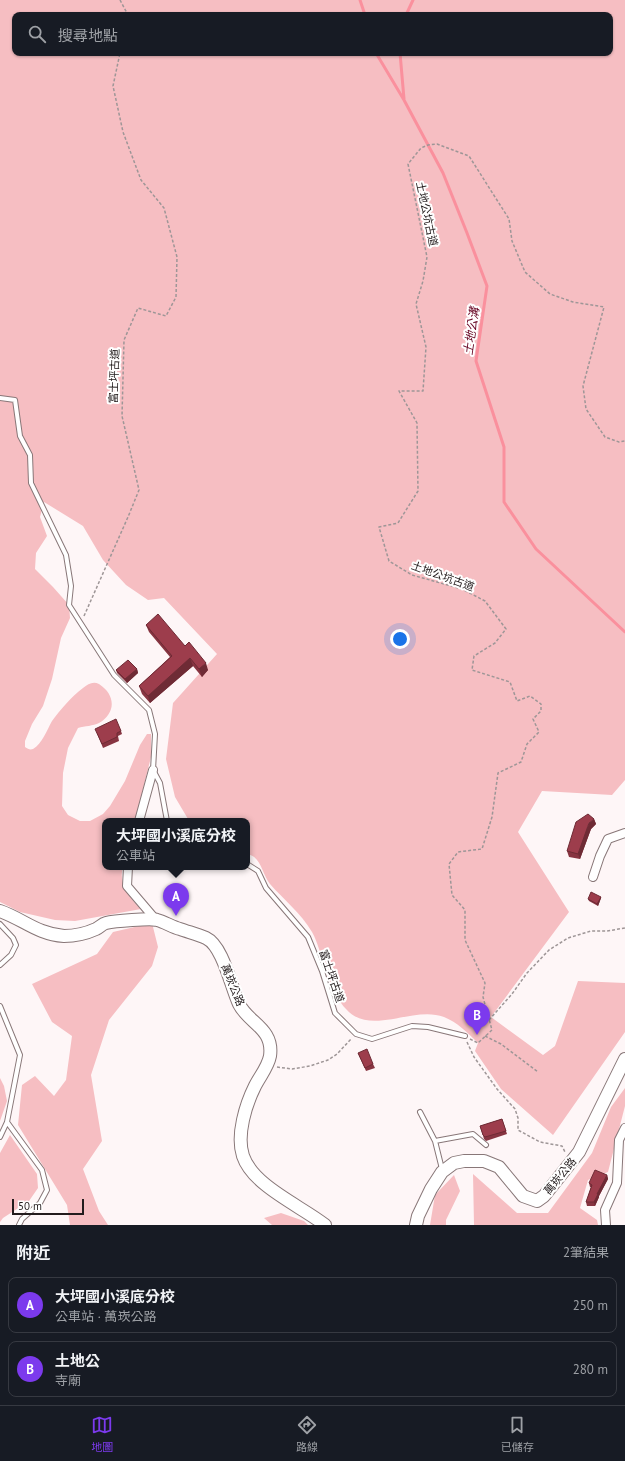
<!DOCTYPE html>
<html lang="zh-TW">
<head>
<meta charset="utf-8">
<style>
  :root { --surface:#171b24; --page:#242831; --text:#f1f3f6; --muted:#9ea1a6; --line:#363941; --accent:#7c3aed }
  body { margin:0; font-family:"PT Sans","Noto Sans TC",sans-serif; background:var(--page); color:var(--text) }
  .scale { position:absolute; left:12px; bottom:10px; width:72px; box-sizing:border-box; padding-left:4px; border:2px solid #231c1d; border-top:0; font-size:11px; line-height:14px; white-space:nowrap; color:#231c1d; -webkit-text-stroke:3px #fff; paint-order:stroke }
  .you { position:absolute; left:400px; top:639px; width:14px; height:14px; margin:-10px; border:3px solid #fff; border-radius:50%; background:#1a73e8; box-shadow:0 0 0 6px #1a73e833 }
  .badge { display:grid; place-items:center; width:26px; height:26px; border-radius:50%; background:var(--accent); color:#fff; font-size:13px; font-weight:700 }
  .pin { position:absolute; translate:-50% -33px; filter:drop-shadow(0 1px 2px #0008) }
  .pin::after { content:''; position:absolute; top:21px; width:14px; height:12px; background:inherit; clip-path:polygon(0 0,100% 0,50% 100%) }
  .popup { position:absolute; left:102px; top:818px; width:148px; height:52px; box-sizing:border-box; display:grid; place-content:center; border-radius:8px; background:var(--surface); filter:drop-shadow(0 1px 3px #0005); font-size:13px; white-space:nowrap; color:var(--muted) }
  .popup b { font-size:15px; color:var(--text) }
  .popup::after { content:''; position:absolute; left:50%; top:100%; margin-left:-8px; border:8px solid transparent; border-top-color:var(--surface) }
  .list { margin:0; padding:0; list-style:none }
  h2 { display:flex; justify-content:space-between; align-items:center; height:52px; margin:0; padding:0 16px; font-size:17px }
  h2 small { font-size:13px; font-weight:400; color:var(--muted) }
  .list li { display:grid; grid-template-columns:26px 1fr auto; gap:12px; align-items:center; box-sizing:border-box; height:56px; margin:0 8px 8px; padding:0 8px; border:1px solid var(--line); border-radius:8px }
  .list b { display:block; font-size:15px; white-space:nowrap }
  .list p { margin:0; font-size:13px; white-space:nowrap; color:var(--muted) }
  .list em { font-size:13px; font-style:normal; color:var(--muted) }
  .icon { flex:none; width:22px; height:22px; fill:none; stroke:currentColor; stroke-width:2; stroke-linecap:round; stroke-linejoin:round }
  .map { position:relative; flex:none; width:625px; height:1225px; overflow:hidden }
  .search { position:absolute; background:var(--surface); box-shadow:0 1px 3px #0004; left:12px; right:12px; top:12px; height:44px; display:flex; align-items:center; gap:10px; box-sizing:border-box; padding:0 14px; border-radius:8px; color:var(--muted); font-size:15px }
  .sheet { height:180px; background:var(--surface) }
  nav { display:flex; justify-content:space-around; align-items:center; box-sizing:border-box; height:56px; border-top:1px solid var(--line); background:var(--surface); font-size:11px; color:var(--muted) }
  nav a { display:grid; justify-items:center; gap:2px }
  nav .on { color:var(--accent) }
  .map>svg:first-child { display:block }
</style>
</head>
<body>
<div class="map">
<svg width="625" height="1225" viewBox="0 0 625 1225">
  <rect width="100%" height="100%" fill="#fef6f7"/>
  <path fill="#f6bec2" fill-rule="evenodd" d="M0 0H625V780L612 795 542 791 518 832 569 912 491 1017 543 1055 555 1046 578 981 625 983V1032L553 1135 501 1089 475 1051 478 1043C468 1033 457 1022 444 1017 413 1005 371 1037 346 1009 331 993 326 968 319 949 317 943 315 937 312 932 301 913 284 900 270 884 262 874 261 856 247 854V821H189L188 819 175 797 166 759 173 703 217 654 164 598 148 600 126 585 103 560 83 526 44 502 40 517 47 536 36 553 35 569 53 587 69 605 70 618 61 638 52 679 43 706 32 724 25 741V747C28 749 30 750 33 749 42 744 47 730 52 721 61 709 71 697 83 688 88 684 93 681 99 684 116 695 116 713 99 723 93 726 85 726 78 728L68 748 63 773 62 806 68 815 80 821H90L103 814 110 806 125 781 140 745 147 734H151V757L135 821H105V867H123C118 884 129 897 141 909L75 921 55 920 20 912 0 902ZM15 15H610V53H15Z
    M152 923 158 947 152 966 109 1020 91 1075 102 1141 83 1169 99 1211 108 1225H70L67 1205 18 1125 22 1085 35 1076 54 1096 66 1080 72 1036 52 1022 32 984 97 954 113 932Z
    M0 1078 4 1086 7 1101 0 1121Z
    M625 1088V1106L608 1172 588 1180 580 1208 597 1220 598 1225H474L473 1174 517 1213H548L592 1153 611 1107Z
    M10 1135 37 1174 38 1188 29 1201 3 1218 0 1222V1153Z
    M454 1175 460 1191 446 1220V1225H430L435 1195Z
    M281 1213 304 1221 308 1225H272L264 1218Z"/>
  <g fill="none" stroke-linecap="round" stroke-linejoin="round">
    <path stroke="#fa909d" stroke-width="3" d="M360 0 365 15
      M406 15 413 0
      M376 53 404 100 443 173 467 233 487 286 476 361 504 447V502L536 549 625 632
      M400 53 404 99"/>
    <defs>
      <path id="lane" d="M0 398 15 400 20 436 30 455 31 483 66 555 71 586 69 605 114 675 149 710 155 734 153 770 160 783 167 821
        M247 864 258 871 266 888 308 937 322 971 335 1013 356 1034 372 1039 412 1026 428 1027 465 1036
        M0 924 13 938 16 945 11 955 0 965
        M0 1006 20 1055 7 1122 42 1170 47 1190 40 1203 22 1219 19 1225
        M420 1112 435 1141 442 1169
        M0 1137 7 1122
        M435 1141 473 1134 486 1145"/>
      <path id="street" d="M139 821 153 770
        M128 867 127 886 156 920
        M593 877 600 856 608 839 625 833
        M606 1225 605 1210 617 1183 619 1140 625 1128"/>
      <path id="secondary" d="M0 911C23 919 37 934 64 936 76 936 85 934 96 929 100 927 102 924 106 923 114 921 151 918 157 920 165 922 172 927 180 929 188 932 197 934 206 938 223 946 231 987 239 1004 248 1023 274 1028 270 1056 268 1067 260 1076 255 1086 246 1104 236 1135 243 1156 253 1186 301 1206 325 1225
        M416 1225 418 1216 431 1189 442 1172 454 1163 464 1161H484L499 1167 523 1196 537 1201 544 1196 579 1152 625 1059"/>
    </defs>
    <use href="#lane" stroke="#887778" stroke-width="6"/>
    <use href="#street" stroke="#887778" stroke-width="10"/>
    <use href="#secondary" stroke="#887778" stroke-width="14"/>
    <path stroke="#9e9697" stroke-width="1.5" stroke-dasharray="3 2" stroke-linecap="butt" d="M120 0 128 15
      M84 616 128 517 139 490 122 416 124 340 138 308 166 316 176 297 177 257 164 208 141 180 123 132 113 86 120 53
      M489 1020 512 994 527 973 549 950 568 938 591 931H607L625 928
      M485 1036 501 1044 538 1072
      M470 1039 478 1043 492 1030 483 997 485 983 465 940V910L452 895 449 864 458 852 482 849 492 817 498 773 521 762 527 744 539 732 533 719 541 711V704L530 696 517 701 510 682 472 670 474 656 495 643 506 629 485 601 462 589 412 575 389 561 379 527 398 523 418 491 417 423 399 391H423L426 347 416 304 423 281 427 257 408 164 421 148 428 145 437 144 469 156 509 219 512 241 525 272 550 294 573 302 604 307 583 386 586 409 605 437 619 442 625 441
      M467 1042 474 1057 497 1089 515 1109 518 1118V1130L540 1142 562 1146 565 1152
      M277 1067 292 1069 310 1066 328 1060 337 1054 352 1038"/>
    <use href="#lane" stroke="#fff" stroke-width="4"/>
    <use href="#street" stroke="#fff" stroke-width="8"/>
    <use href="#secondary" stroke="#fff" stroke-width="12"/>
  </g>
  <path fill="#873441" d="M146 625 185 646 208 670 202 677 193 666 150 703 142 694 139 686 170 657 149 632Z
    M137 669 138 673 127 683 117 673 116 670Z
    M121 731 122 734 118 736 119 741 103 748 97 733Z
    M594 819 596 824 591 829 580 859 569 857 567 851Z
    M601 897V898L598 906 589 901 588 899Z
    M358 1053 373 1064 375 1068 366 1071Z
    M502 1119 507 1134 486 1141 484 1139 480 1126Z
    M607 1175 608 1179 599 1196V1197L595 1206H587L586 1202 591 1187H590L589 1183Z"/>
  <path fill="#6e2b35" d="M190 658 193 666 150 703 148 696Z
    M206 663 208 670 202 677 199 669Z
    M137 669 138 673 127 683 125 679Z
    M594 819 596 824 591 829 580 859 578 854 589 823Z
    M601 897V898L598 906 597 904Z
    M607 1175 608 1179 599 1196V1197L595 1206 594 1202 597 1194Z"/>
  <path fill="#9d3d4c" stroke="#6e2b35" d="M158 614 185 646 189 642 206 663 199 669 190 658 148 696 139 686 172 656 146 625Z
    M128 660 137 669 125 679 116 670Z
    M116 719 121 731 117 733V737L102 744 95 729Z
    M588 814 594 819 589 823 578 854 567 851 576 822Z
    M591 892 601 897 597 904 588 899Z
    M367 1049 373 1064 365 1068 358 1053Z
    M502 1119 506 1131 485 1137 483 1135 480 1126Z
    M595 1170 607 1175 597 1194H598L594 1202H586L592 1185 589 1183Z"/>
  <g text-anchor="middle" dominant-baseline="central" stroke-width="4" stroke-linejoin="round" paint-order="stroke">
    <g font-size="11" fill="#231c1d" stroke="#fff">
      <text transform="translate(427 214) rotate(78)">土地公坑古道</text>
      <text transform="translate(114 376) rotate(-88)">富士坪古道</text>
      <text transform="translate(443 576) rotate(20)">土地公坑古道</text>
      <text transform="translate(332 976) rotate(71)">富士坪古道</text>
      <text transform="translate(233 985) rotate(68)">萬崁公路</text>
      <text transform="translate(560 1176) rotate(-51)">萬崁公路</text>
    </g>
    <g font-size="12" font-style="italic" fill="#650220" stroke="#fff">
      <text transform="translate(471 331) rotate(-82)">土地公溝</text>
    </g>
  </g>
</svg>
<div class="scale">50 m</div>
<div class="you"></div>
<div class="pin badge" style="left:176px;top:916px">A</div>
<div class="popup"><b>大坪國小溪底分校</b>公車站</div>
<div class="pin badge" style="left:477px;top:1035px">B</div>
<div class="search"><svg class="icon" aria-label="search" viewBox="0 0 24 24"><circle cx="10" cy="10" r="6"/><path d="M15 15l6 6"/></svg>搜尋地點</div>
</div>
<section class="sheet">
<h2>附近<small>2筆結果</small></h2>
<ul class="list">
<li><span class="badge">A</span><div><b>大坪國小溪底分校</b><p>公車站 · 萬崁公路</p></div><em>250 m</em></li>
<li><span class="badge">B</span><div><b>土地公</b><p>寺廟</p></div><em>280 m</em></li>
</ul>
</section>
<nav>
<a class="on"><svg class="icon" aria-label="map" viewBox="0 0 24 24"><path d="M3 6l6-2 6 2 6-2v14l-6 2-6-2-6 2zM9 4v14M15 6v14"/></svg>地圖</a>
<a><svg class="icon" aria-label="directions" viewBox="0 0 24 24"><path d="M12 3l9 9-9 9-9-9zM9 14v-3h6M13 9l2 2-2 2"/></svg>路線</a>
<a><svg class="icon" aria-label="saved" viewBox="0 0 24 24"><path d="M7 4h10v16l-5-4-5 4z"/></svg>已儲存</a>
</nav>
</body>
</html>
